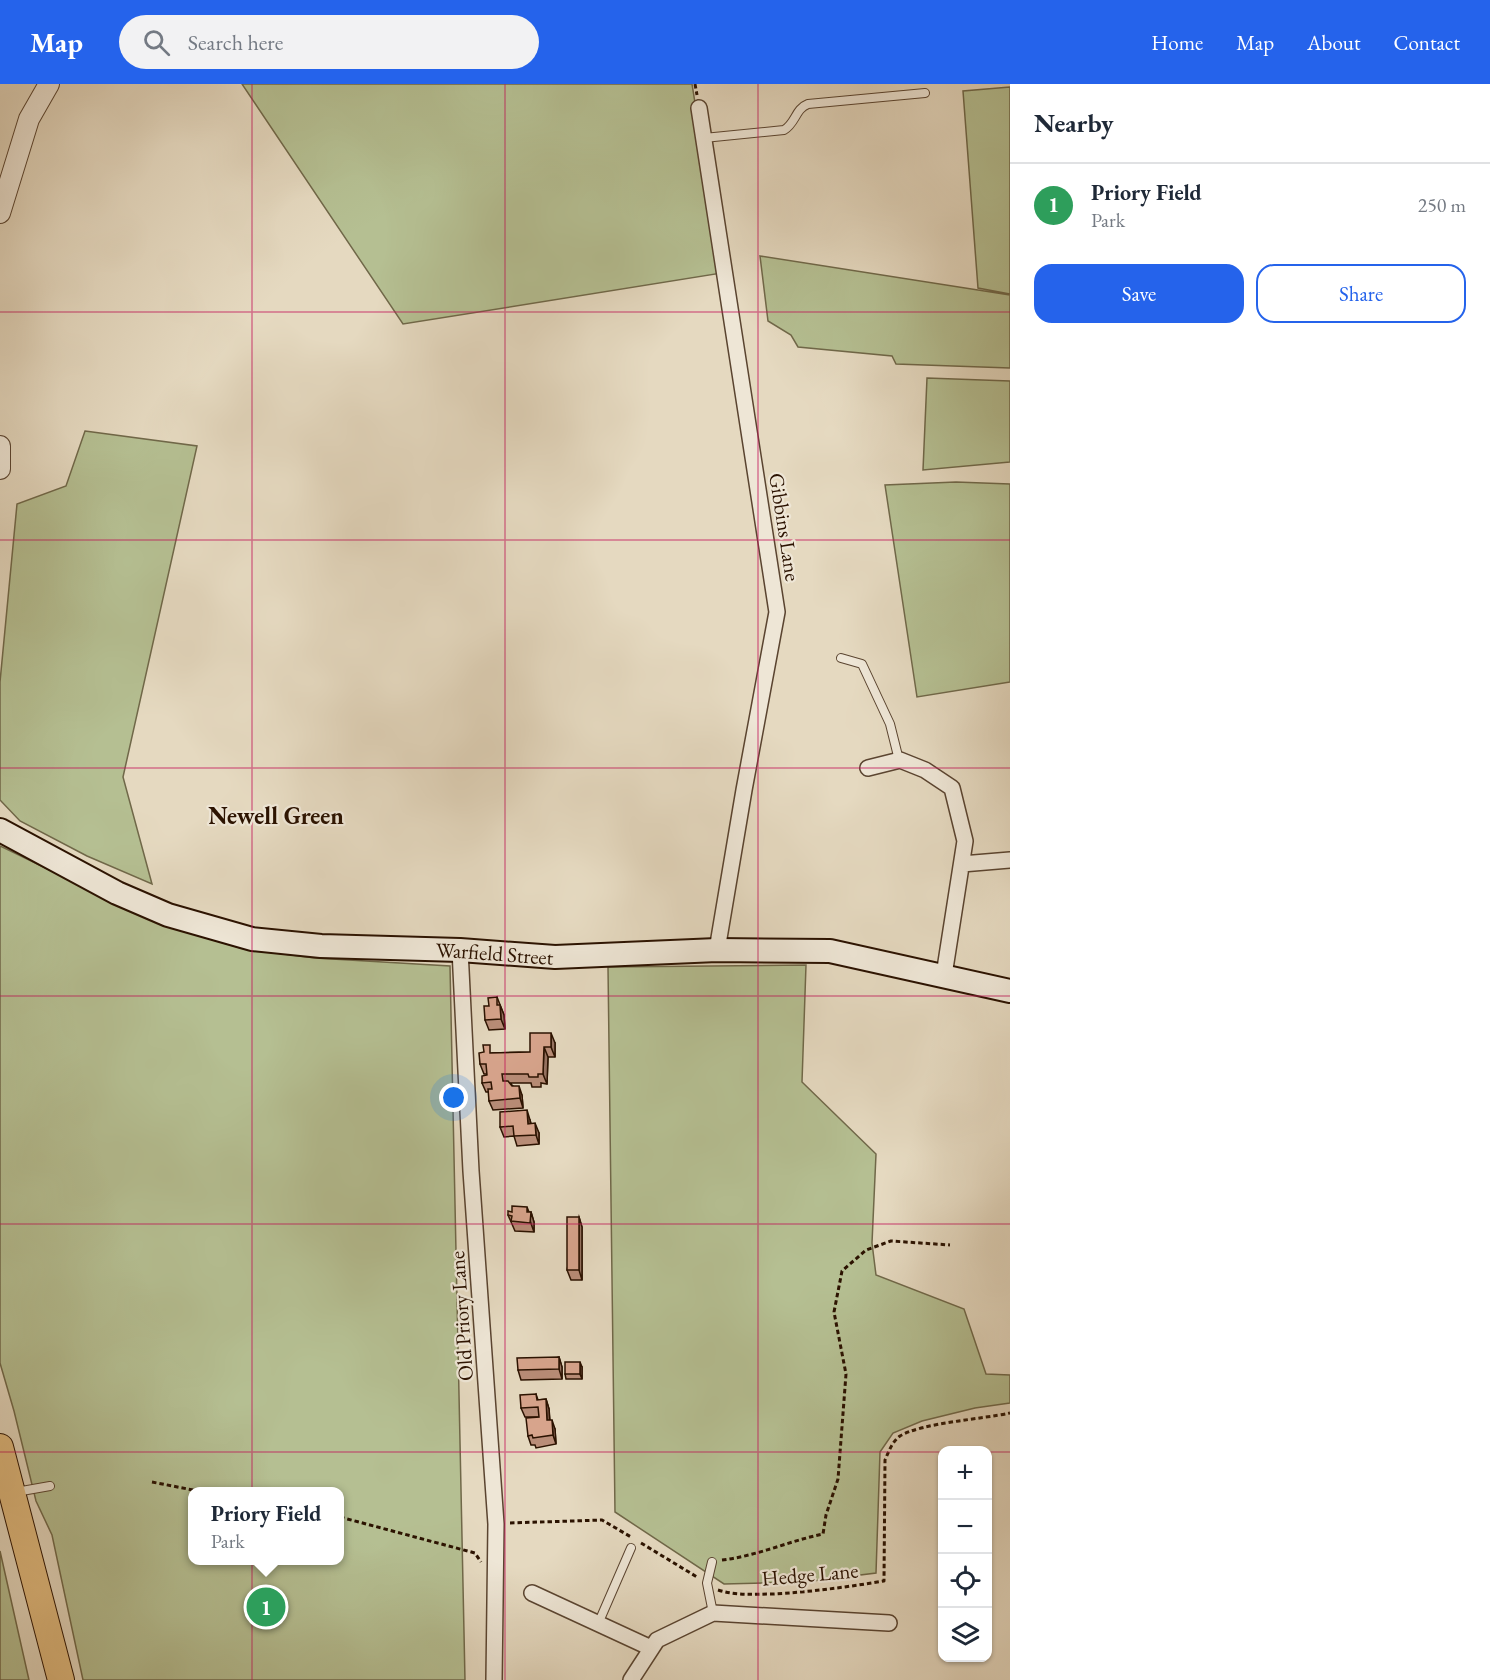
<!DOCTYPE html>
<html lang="en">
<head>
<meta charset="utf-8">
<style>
  :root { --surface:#fff; --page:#f2f2f3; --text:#1f2937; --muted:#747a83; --line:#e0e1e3; --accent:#2563eb }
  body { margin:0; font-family:"EB Garamond",serif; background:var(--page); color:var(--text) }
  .controls { position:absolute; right:18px; bottom:18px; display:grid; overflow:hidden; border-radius:12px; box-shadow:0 2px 4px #0004 }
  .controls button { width:54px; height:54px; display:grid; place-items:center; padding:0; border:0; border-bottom:2px solid var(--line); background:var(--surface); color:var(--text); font:30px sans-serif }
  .you { position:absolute; left:454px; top:1014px; width:21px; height:21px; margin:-15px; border:4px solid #fff; border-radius:50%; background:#1a73e8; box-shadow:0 0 0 9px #1a73e833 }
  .badge { display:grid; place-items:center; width:39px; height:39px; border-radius:50%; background:var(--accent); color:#fff; font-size:20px; font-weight:700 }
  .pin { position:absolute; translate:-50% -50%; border:3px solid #fff; box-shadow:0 2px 6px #0006 }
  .popup { position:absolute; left:188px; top:1403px; width:156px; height:78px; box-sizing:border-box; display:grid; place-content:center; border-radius:12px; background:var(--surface); filter:drop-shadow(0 2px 4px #0005); font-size:20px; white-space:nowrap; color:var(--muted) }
  .popup b { font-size:22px; color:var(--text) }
  .popup::after { content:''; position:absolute; left:50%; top:100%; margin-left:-12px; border:12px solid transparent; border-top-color:var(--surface) }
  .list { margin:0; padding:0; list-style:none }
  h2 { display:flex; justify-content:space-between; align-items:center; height:78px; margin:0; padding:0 24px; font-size:26px }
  h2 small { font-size:20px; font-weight:400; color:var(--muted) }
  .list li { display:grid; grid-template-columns:39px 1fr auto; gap:18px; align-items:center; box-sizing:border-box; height:84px; padding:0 24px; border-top:2px solid var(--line) }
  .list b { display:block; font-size:22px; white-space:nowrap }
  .list p { margin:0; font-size:20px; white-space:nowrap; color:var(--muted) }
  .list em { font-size:20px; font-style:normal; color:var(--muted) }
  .actions { display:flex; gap:12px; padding:18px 24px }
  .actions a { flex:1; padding:14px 0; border:2px solid var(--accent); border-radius:18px; text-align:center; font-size:21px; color:var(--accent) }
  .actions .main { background:var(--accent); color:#fff }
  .icon { flex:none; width:33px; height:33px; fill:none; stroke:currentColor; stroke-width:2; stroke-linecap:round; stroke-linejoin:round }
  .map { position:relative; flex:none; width:1010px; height:1596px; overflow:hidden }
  header { display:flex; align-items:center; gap:36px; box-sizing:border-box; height:84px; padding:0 30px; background:var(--accent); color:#fff }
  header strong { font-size:28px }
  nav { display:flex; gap:33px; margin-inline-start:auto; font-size:21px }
  .search { width:420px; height:54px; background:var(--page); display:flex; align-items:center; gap:15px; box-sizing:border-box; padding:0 21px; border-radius:33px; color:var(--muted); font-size:22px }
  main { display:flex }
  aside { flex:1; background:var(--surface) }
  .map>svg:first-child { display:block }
</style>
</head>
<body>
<header>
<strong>Map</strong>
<div class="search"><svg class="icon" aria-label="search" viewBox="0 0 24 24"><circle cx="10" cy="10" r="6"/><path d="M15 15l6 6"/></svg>Search here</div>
<nav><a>Home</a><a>Map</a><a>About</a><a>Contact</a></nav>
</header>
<main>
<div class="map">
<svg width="1010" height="1596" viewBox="0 0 1010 1596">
  <rect width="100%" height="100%" fill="#e5d9c0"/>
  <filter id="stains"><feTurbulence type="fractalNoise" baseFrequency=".00333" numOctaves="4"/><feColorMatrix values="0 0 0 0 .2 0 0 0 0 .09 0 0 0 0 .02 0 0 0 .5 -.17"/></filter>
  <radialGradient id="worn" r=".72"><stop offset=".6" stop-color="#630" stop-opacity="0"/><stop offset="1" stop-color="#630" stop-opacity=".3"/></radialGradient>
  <path fill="#b5bf92" stroke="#706849" stroke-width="1.5" fill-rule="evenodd" d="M242 0H692L722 189 403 240Z
    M1010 3V210L978 204 963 7Z
    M760 172 1010 211V284L896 280 892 272 798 263 791 251 768 237Z
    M927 294 1010 297V378L923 386Z
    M85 347 197 362 123 693 152 800 87 772 20 737 0 716V598L17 420 66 402Z
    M956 398 1010 400V598L917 613 885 401Z
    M0 762 163 841 244 865 315 874 450 882 465 1596H83L52 1451 36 1417 14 1327 0 1279ZM192 1408H340V1476H192Z
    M806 881 802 998 876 1070 872 1159 876 1191 964 1225 986 1290 1010 1291V1319L975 1324 922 1337 893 1349 880 1368 876 1489 804 1498 724 1500 615 1428 608 883Z
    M0 1467 29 1596H0Z"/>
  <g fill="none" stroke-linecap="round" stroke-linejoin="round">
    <defs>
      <path id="service" d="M704 54 784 46C796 39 795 25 808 20L925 9
        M841 574 862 580 890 640 899 676
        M16 1408 50 1402
        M712 1478 707 1499 713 1529
        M598 1540 631 1464"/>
      <path id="minor" d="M699 24 777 528 744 706 717 866
        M868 684 900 676 925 686 952 704 965 757 944 891
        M962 780 1010 776
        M460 866 471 1087 496 1440 494 1596
        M532 1509 651 1564
        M631 1596 657 1556 713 1529 889 1539"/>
      <path id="tertiary" d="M0 129 29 35 49 0
        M0 362V385"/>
      <g id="secondary">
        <path id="s1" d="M0 746 117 809 168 831 252 855 321 862 460 866 555 873 717 866 830 867 1010 907"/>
      </g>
      <path id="primary" d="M0 1363 61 1596"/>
    </defs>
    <use href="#service" stroke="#5a4430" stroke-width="10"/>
    <use href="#minor" stroke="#5a4430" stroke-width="18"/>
    <use href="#tertiary" stroke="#5a4430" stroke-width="22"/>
    <use href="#secondary" stroke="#2b1200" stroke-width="26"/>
    <use href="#primary" stroke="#2b1200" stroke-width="28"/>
    <path stroke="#2b1200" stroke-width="3" stroke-dasharray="4.5 3" stroke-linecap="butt" d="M695 0 697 11
      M152 1398 203 1408
      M340 1433 475 1469 481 1478
      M510 1439 602 1436 631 1453
      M641 1459 697 1493
      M722 1476C757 1472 789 1457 823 1450L826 1431 838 1395 846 1290 834 1228 842 1187 866 1166 891 1157 950 1161
      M718 1506C737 1512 754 1510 773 1510 811 1508 847 1503 884 1497L885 1376C889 1367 892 1358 900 1352 921 1339 983 1335 1010 1329"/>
    <use href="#service" stroke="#eee6d6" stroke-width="8"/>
    <use href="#minor" stroke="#eee6d6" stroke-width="15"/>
    <use href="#tertiary" stroke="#eee6d6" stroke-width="20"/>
    <use href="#secondary" stroke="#eee6d6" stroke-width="22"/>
    <use href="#primary" stroke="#e2bc80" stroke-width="26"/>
  </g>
  <path fill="#b98d78" stroke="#2b1200" stroke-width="1.5" d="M497 913 504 931 505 945 489 946 485 936 489 922Z
    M555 959V973H548L547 1000 541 999V1003H532L531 999H510L522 1011 523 1024 493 1026 489 1017V1008H486L482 999 487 991V990H484L480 980 492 969 530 968Z
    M530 1036 531 1039 539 1049V1060L517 1062 514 1052 504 1053 500 1043Z
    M531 1128 534 1138V1148L515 1147 508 1131Z
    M579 1133 582 1143V1196H571L567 1186Z
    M559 1273 562 1283V1295L521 1296 518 1286Z
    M582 1283V1295H566L565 1290Z
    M536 1310 538 1316 546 1315 549 1325 550 1336 555 1345 556 1360 536 1364 535 1361H531L528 1352 538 1333H525L521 1324Z"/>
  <path fill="#967362" stroke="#2b1200" stroke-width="1.5" d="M500 921 504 931 505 945 501 935Z
    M551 949 555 959V973L551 963Z
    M544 963 548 973 547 1000 543 990Z
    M519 1002 522 1011 523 1024 520 1014Z
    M527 1026 530 1036 531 1049 528 1040Z
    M535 1039 539 1049V1060L536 1051Z
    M527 1123 531 1133V1128L534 1138V1148L527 1128Z
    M579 1133 582 1143V1196L579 1186Z
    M559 1273 562 1283V1295L559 1285Z
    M580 1278 582 1283V1295L580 1290Z
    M546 1315 549 1325 550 1346 547 1336Z
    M552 1336 555 1345 556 1360 553 1351Z"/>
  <path fill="#d7a48c" stroke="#2b1200" stroke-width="1.5" d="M497 913V921H500L501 935 485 936 484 922H489L488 914Z
    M530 949H551V963H544L543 990H538V993H529L528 990H502L503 997H508L512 1002H519L520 1014 489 1017 488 1005H492L491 998 482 999V992L487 991 486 980H480L479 969 484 968 483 961H490V969L530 968Z
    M527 1026 528 1040 535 1039 536 1051 514 1052 513 1042 500 1043V1028Z
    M512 1122 527 1123V1128H531L530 1139 511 1137 512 1132 508 1131V1127L512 1128Z
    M567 1133H579V1186H567Z
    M559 1273V1285L518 1286 517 1274Z
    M565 1278H580V1290H565Z
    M536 1310 537 1316 546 1315 547 1336H552L553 1351 533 1354 532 1351 528 1352 526 1334 539 1333 538 1323 521 1324 520 1311Z"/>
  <path fill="none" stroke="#c2185b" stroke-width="1.5" stroke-opacity="0.55" d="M252 0V1596M505 0V1596M758 0V1596M0 228H1010M0 456H1010M0 684H1010M0 912H1010M0 1140H1010M0 1368H942M988 1368H1010"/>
  <g text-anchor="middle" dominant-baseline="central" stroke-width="4.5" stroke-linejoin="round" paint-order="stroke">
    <g font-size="21" fill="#2b1200" stroke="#eee6d6">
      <text transform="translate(785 443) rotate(81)">Gibbins Lane</text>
      <text stroke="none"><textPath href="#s1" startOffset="519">Warfield Street</textPath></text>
      <text transform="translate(461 1232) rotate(-94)">Old Priory Lane</text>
      <text transform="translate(810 1490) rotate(-5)">Hedge Lane</text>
    </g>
    <g font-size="24" font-weight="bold" fill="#2b1200" stroke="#eee6d6">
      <text x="276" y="731">Newell Green</text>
    </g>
  </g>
  <rect width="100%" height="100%" filter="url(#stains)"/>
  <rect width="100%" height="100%" fill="url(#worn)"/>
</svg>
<div class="controls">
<button>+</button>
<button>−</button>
<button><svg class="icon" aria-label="locate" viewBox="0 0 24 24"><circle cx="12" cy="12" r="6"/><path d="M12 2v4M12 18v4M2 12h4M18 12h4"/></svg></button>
<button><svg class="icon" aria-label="layers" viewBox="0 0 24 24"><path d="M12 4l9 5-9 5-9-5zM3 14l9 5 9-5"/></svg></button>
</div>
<div class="you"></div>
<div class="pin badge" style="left:266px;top:1523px;background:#2e9e5b">1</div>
<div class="popup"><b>Priory Field</b>Park</div>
</div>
<aside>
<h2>Nearby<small></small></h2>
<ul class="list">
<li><span class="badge" style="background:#2e9e5b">1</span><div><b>Priory Field</b><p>Park</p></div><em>250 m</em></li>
</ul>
<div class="actions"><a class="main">Save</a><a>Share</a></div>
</aside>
</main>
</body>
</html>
